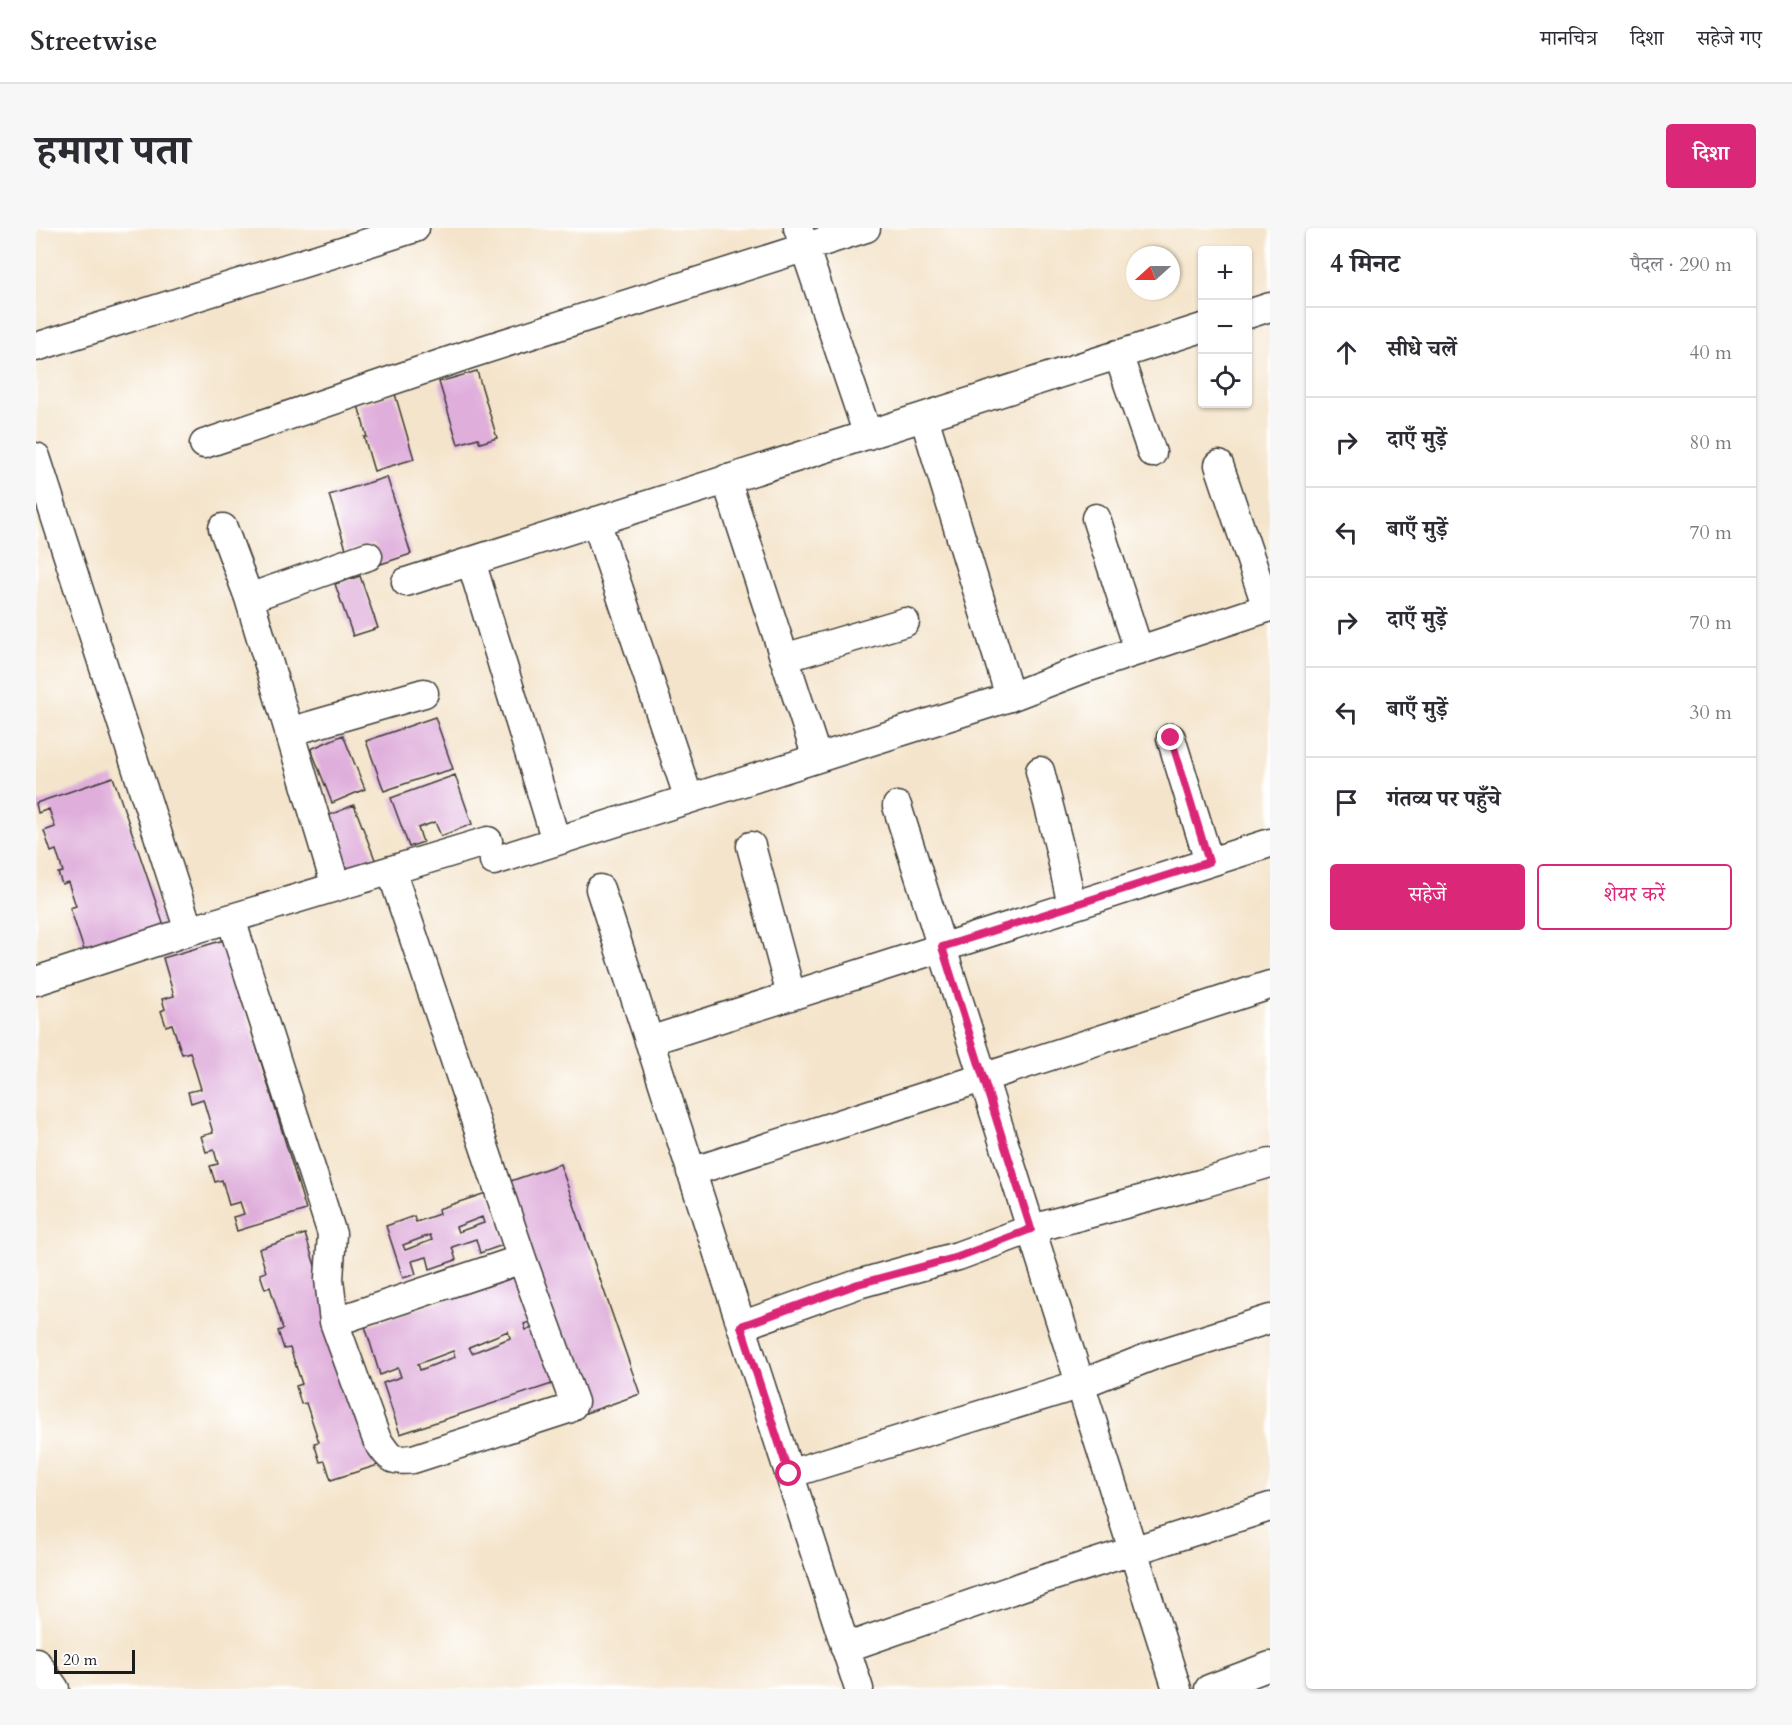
<!DOCTYPE html>
<html lang="hi">
<head>
<meta charset="utf-8">
<style>
  :root { --surface:#fff; --page:#f7f7f7; --text:#2b2b33; --muted:#7c7c81; --line:#e1e1e2; --accent:#db2777 }
  body { margin:0; font-family:Cardo,"Noto Serif Devanagari",serif; background:var(--page); color:var(--text) }
  .controls { position:absolute; right:18px; top:18px; display:grid; overflow:hidden; border-radius:6px; box-shadow:0 2px 4px #0004 }
  .controls button { width:54px; height:54px; display:grid; place-items:center; padding:0; border:0; border-bottom:2px solid var(--line); background:var(--surface); color:var(--text); font:30px sans-serif }
  .compass { position:absolute; left:1090px; top:18px; width:54px; height:54px; border-radius:50%; background:var(--surface); box-shadow:0 2px 4px #0004; rotate:249deg }
  .scale { position:absolute; left:18px; bottom:15px; width:81px; box-sizing:border-box; padding-left:6px; border:3px solid #1c1c1c; border-top:0; font-size:16px; line-height:21px; white-space:nowrap; color:#1c1c1c; -webkit-text-stroke:4px #fff; paint-order:stroke }
  .stop { position:absolute; width:18px; height:18px; margin:-14px; border:4px solid #db2777; border-radius:50%; background:#fff }
  .stop.end { background:#db2777; border-color:#fff; box-shadow:0 2px 6px #0008 }
  .list { margin:0; padding:0; list-style:none }
  h2 { display:flex; justify-content:space-between; align-items:center; height:78px; margin:0; padding:0 24px; font-size:26px }
  h2 small { font-size:20px; font-weight:400; color:var(--muted) }
  .list li { display:grid; grid-template-columns:39px 1fr auto; gap:18px; align-items:center; box-sizing:border-box; height:90px; padding:0 24px; border-top:2px solid var(--line) }
  .list b { display:block; font-size:22px; white-space:nowrap }
  .list em { font-size:20px; font-style:normal; color:var(--muted) }
  .actions { display:flex; gap:12px; padding:18px 24px }
  .actions a { flex:1; padding:14px 0; border:2px solid var(--accent); border-radius:6px; text-align:center; font-size:21px; color:var(--accent) }
  .actions .main { background:var(--accent); color:#fff }
  .icon { flex:none; width:33px; height:33px; fill:none; stroke:currentColor; stroke-width:2; stroke-linecap:round; stroke-linejoin:round }
  .map { position:relative; flex:none; width:1234px; height:1461px; overflow:hidden; border-radius:6px }
  header { display:flex; align-items:center; gap:36px; box-sizing:border-box; height:84px; padding:0 30px; background:var(--surface); border-bottom:2px solid var(--line) }
  header strong { font-size:28px }
  nav { display:flex; gap:33px; margin-inline-start:auto; font-size:21px }
  .intro { display:flex; align-items:center; justify-content:space-between; box-sizing:border-box; height:144px; padding:0 36px }
  h1 { margin:0; font-size:42px }
  .button { padding:15px 27px; border-radius:6px; background:var(--accent); color:#fff; font-size:21px; font-weight:700 }
  main { display:flex; gap:36px; padding:0 36px }
  aside { flex:1; background:var(--surface); border-radius:6px; box-shadow:0 2px 4px #0004 }
  .map>svg:first-child { display:block }
</style>
</head>
<body>
<header>
<strong>Streetwise</strong>
<nav><a>मानचित्र</a><a>दिशा</a><a>सहेजे गए</a></nav>
</header>
<div class="intro"><h1>हमारा पता</h1><a class="button">दिशा</a></div>
<main>
<div class="map">
<svg width="1234" height="1461" viewBox="0 0 1234 1461">
  <rect width="100%" height="100%" fill="#fff"/>
  <filter id="ink" filterUnits="userSpaceOnUse"><feTurbulence type="fractalNoise" baseFrequency=".0167" numOctaves="2"/><feDisplacementMap in="SourceGraphic" scale="12" xChannelSelector="R" yChannelSelector="G"/><feConvolveMatrix kernelMatrix="1 2 1 2 8 2 1 2 1" color-interpolation-filters="sRGB"/></filter>
  <filter id="wash" filterUnits="userSpaceOnUse"><feTurbulence type="fractalNoise" baseFrequency=".008" numOctaves="4" result="noise"/><feDisplacementMap in="SourceGraphic" scale="24" xChannelSelector="R" yChannelSelector="G"/><feGaussianBlur stdDeviation="1.35" result="paint"/><feColorMatrix in="noise" values="0 0 0 0 0 0 0 0 0 0 0 0 0 0 0 0 0 1.4 0 .05"/><feComposite in="paint" operator="in"/></filter>
  <g filter="url(#wash)">
    <rect width="100%" height="100%" fill="#f4e4cb"/>
    <g id="blocks">
      <path fill="#dfaedb" fill-rule="evenodd" d="M441 143 461 210 444 215 442 210 422 216 403 154Z
        M359 166 378 231 338 243 328 209H331L322 177Z
        M351 249 375 326 345 336 338 316 311 324 293 267Z
        M324 348 342 400 317 408 299 356Z
        M399 489 417 541 400 546V545L348 563 330 513Z
        M307 507 329 561 296 575 275 521Z
        M419 547 436 596 405 608 399 594 382 600 387 614 373 619 355 570Z
        M77 549 129 701 50 728 34 680 40 678 32 654 26 656 22 645 27 644 20 622 15 624 8 603 19 599 13 581 2 585 0 575Z
        M318 577 340 634 306 647 284 591Z
        M188 712 270 982 201 1003 197 989 208 986 204 974 193 977 186 952 179 954 174 938 182 936 178 922 170 924 165 908 177 905 167 871 155 875 152 864 165 861 154 824 146 826 136 796 130 798 125 783 129 781 126 771 138 768 127 730Z
        M524 936 604 1166 547 1186 469 955Z
        M453 964 470 1016 444 1025 440 1011 416 1019 420 1032 394 1041 391 1029 376 1033 380 1046 367 1050 350 998 378 988 380 994 403 986 402 981ZM446 989 448 995 422 1004 420 999ZM394 1007 396 1012 369 1022 367 1017Z
        M269 1006 342 1237 295 1252 289 1233 284 1234 278 1215 283 1214 270 1175 265 1176 260 1158 266 1156 254 1120 248 1121 242 1103 247 1101 234 1059 229 1061 224 1046 230 1044 223 1021Z
        M489 1046 504 1090 488 1096 490 1102 507 1097 525 1153 364 1206 347 1155 365 1149 362 1140 344 1147 329 1098ZM472 1103 474 1110 436 1125 433 1119ZM417 1123 419 1129 384 1142 382 1136Z"/>
    </g>
  </g>
  <g filter="url(#ink)">
    <use href="#blocks" fill-opacity="0" stroke="#3c3a36" stroke-width="1.5"/>
    <g fill="none" stroke-linecap="round" stroke-linejoin="round">
      <defs>
        <path id="street" d="M762 0 832 207
          M1212 86 1234 79
          M0 119 379 0
          M1082 126 1116 225
          M888 189 974 469 1047 441 1234 379
          M168 216 431 127 830 0
          M0 229 153 703 452 613
          M1183 237 1231 380
          M690 251 781 530
          M1060 290 1103 423
          M560 293 653 571
          M187 300 213 370 300 659
          M435 333 520 613
          M370 354 1166 100
          M213 370 332 328
          M748 430 869 394
          M253 504 388 465
          M1135 510 1173 634
          M1004 543 1024 622 1036 678
          M861 578 1141 1461
          M715 618 755 767
          M458 633 974 469
          M564 661 823 1461
          M195 691 296 1006 293 1051 298 1094 341 1212C354 1230 354 1234 377 1231L532 1181 536 1178 538 1174 486 1031 355 642
          M0 753 153 703
          M613 813 1234 615
          M655 944 1234 757
          M298 1094 486 1031
          M705 1098 822 1056 922 1028 995 1001 1164 956 1234 935
          M753 1246 1045 1156 1116 1128 1234 1091
          M809 1420 996 1355 1234 1279
          M0 1434 19 1461
          M1173 1461 1234 1438"/>
      </defs>
      <use href="#street" stroke="#3c3a36" stroke-width="31"/>
      <use href="#street" stroke="#fff" stroke-width="28"/>
    </g>
  </g>
  <g fill="none" stroke-linecap="round" stroke-linejoin="round" filter="url(#ink)">
    <path stroke="#db2777" stroke-width="8" d="M753 1246 705 1098 822 1056 922 1029 995 1001 906 719 1173 634 1135 510"/>
  </g>
</svg>
<div class="controls">
<button>+</button>
<button>−</button>
<button><svg class="icon" aria-label="locate" viewBox="0 0 24 24"><circle cx="12" cy="12" r="6"/><path d="M12 2v4M12 18v4M2 12h4M18 12h4"/></svg></button>
</div>
<svg class="compass" viewBox="-18 -18 36 36"><path d="M0-13l5 13h-10z" fill="#e53935"/><path d="M0 13l5-13h-10z" fill="#7c7c81"/></svg>
<div class="scale">20 m</div>
<div class="stop" style="left:753px;top:1246px"></div>
<div class="stop end" style="left:1135px;top:510px"></div>
</div>
<aside>
<h2>4 मिनट<small>पैदल · 290 m</small></h2>
<ul class="list">
<li><svg class="icon" aria-label="ahead" viewBox="0 0 24 24"><path d="M12 20V5M6 11l6-6 6 6"/></svg><div><b>सीधे चलें</b></div><em>40 m</em></li>
<li><svg class="icon" aria-label="right" viewBox="0 0 24 24"><path d="M7 20v-9h11M14 6l5 5-5 5"/></svg><div><b>दाएँ मुड़ें</b></div><em>80 m</em></li>
<li><svg class="icon" aria-label="left" viewBox="0 0 24 24"><path d="M17 20v-9H6M10 6l-5 5 5 5"/></svg><div><b>बाएँ मुड़ें</b></div><em>70 m</em></li>
<li><svg class="icon" aria-label="right" viewBox="0 0 24 24"><path d="M7 20v-9h11M14 6l5 5-5 5"/></svg><div><b>दाएँ मुड़ें</b></div><em>70 m</em></li>
<li><svg class="icon" aria-label="left" viewBox="0 0 24 24"><path d="M17 20v-9H6M10 6l-5 5 5 5"/></svg><div><b>बाएँ मुड़ें</b></div><em>30 m</em></li>
<li><svg class="icon" aria-label="arrive" viewBox="0 0 24 24"><path d="M6 21V4h12l-3 4 3 4H6"/></svg><div><b>गंतव्य पर पहुँचे</b></div></li>
</ul>
<div class="actions"><a class="main">सहेजें</a><a>शेयर करें</a></div>
</aside>
</main>
</body>
</html>
